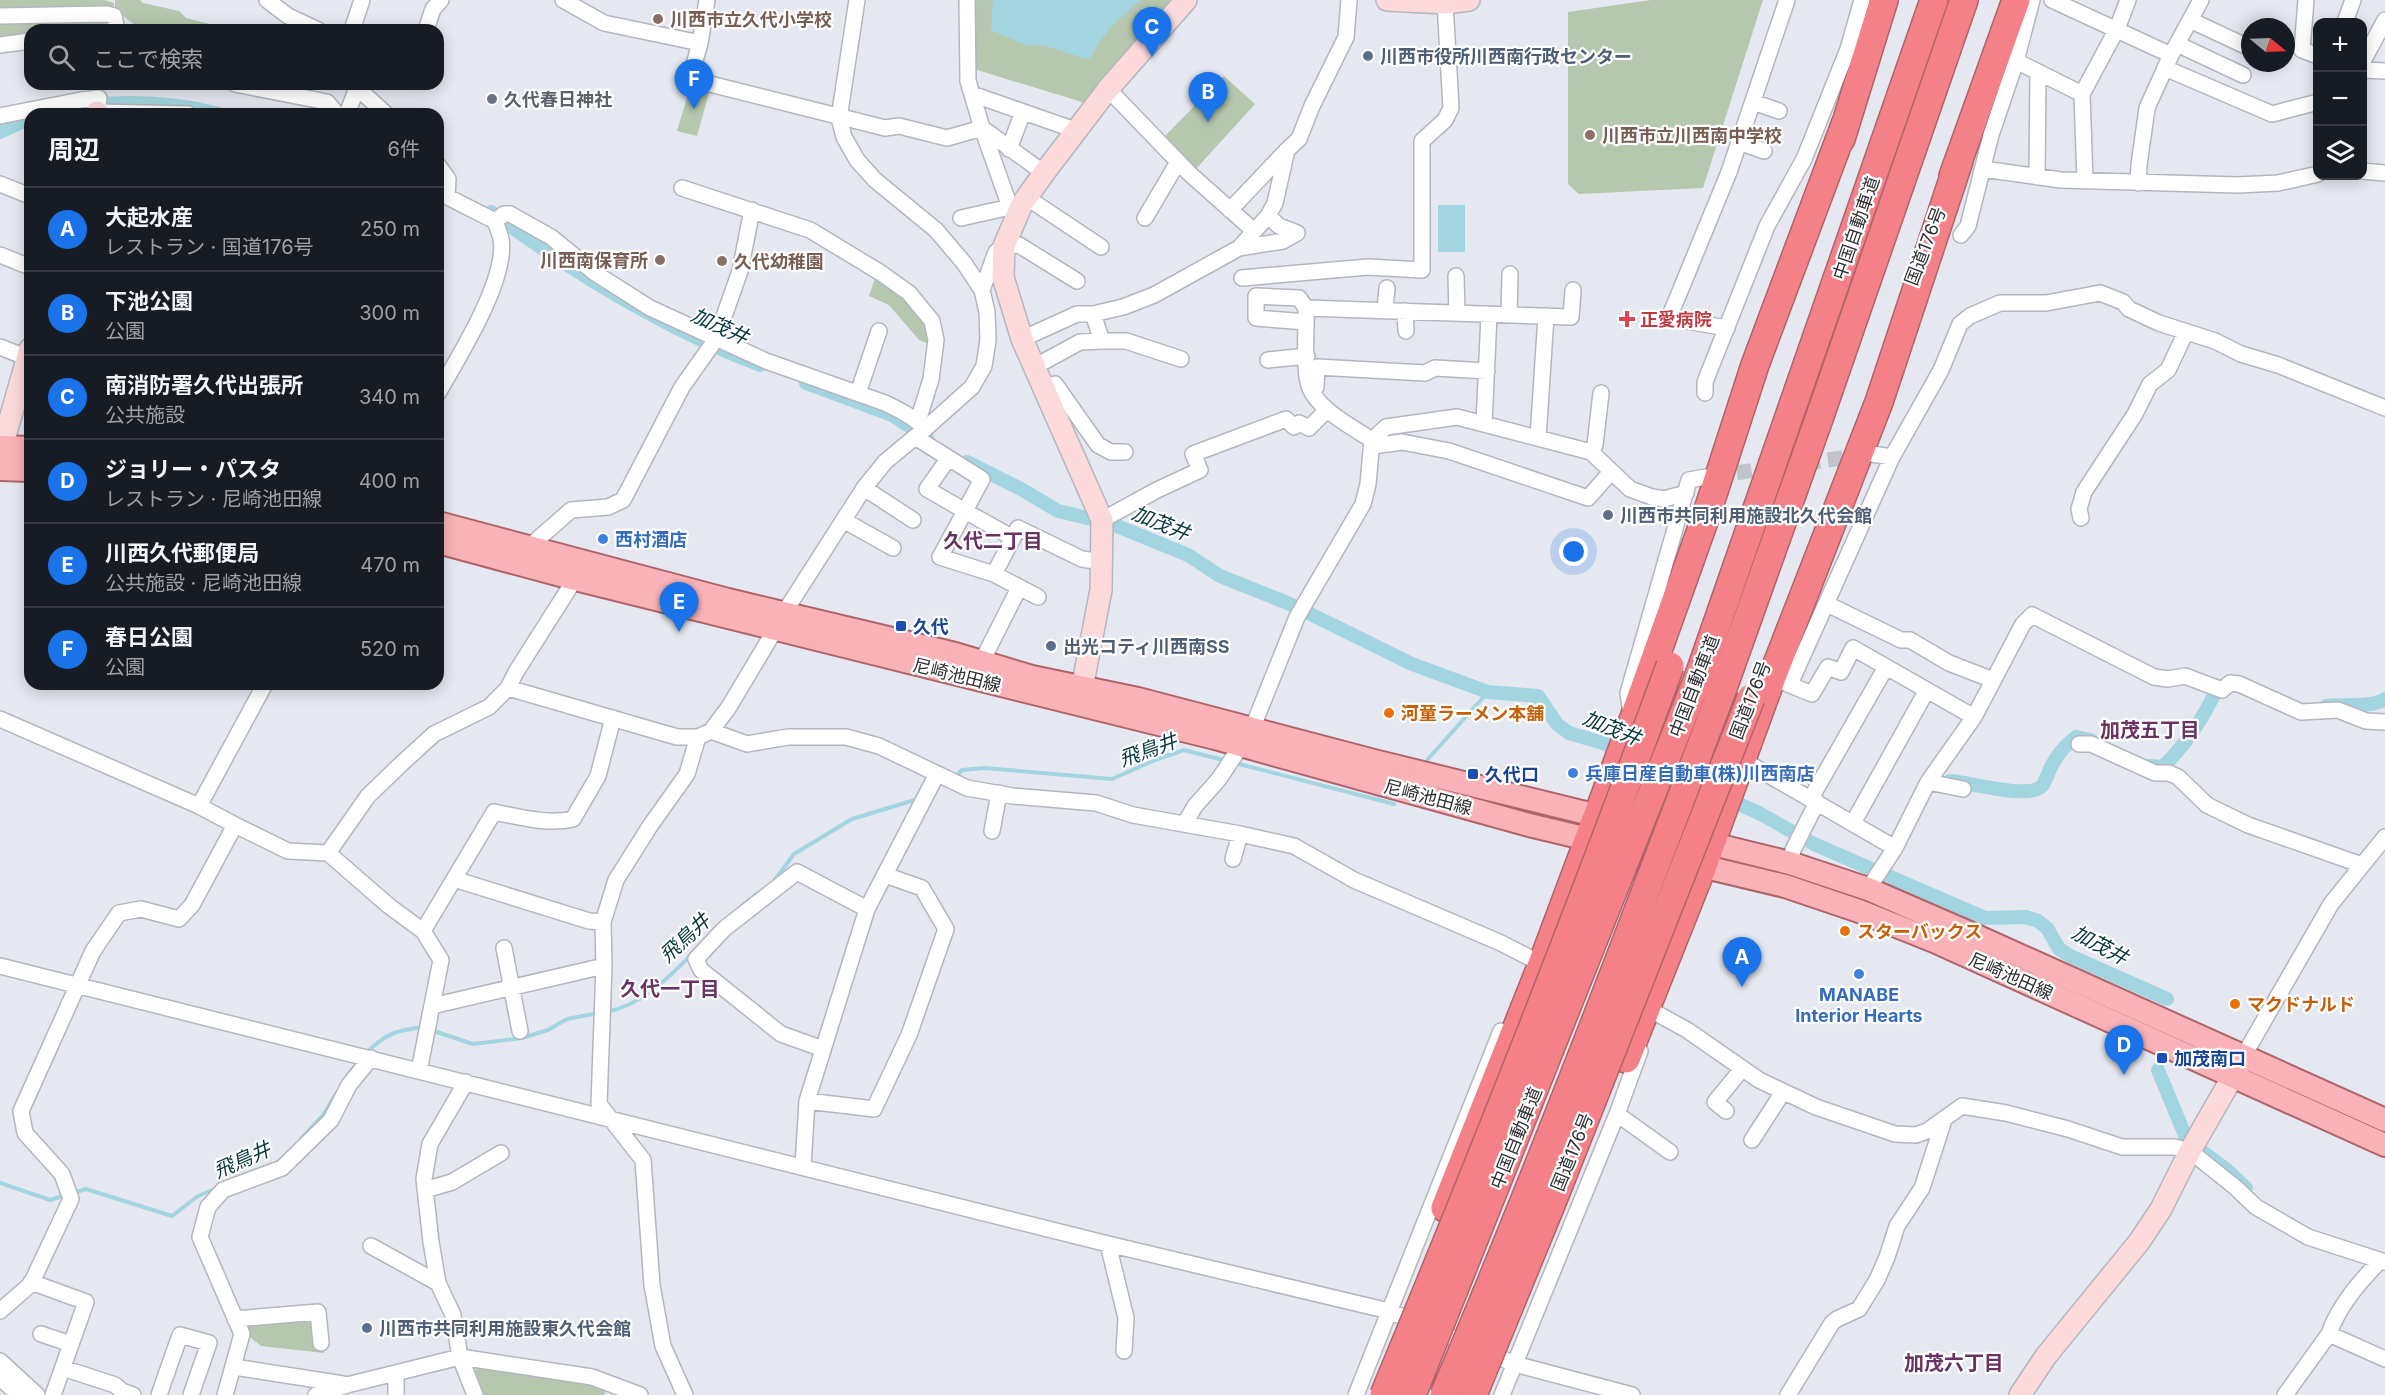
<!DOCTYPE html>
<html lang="ja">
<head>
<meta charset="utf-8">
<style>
  :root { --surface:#171b24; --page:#20242c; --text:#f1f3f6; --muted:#9ea1a6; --line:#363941; --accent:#1a73e8 }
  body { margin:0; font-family:Inter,"Noto Sans JP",sans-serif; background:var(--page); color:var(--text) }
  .controls { position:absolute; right:18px; top:18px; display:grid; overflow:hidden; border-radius:12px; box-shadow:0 3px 15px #0003 }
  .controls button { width:54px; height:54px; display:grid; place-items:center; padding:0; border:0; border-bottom:2px solid var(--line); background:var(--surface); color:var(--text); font:30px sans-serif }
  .compass { position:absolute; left:2241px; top:18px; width:54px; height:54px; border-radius:50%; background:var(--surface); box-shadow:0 3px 15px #0003; rotate:109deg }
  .you { position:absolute; left:1574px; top:552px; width:21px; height:21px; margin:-15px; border:4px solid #fff; border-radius:50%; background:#1a73e8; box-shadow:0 0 0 9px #1a73e833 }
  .badge { display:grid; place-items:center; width:39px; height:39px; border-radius:50%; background:var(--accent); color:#fff; font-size:20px; font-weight:700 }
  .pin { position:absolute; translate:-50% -50px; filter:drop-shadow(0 2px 3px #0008) }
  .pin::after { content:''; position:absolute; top:32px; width:21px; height:18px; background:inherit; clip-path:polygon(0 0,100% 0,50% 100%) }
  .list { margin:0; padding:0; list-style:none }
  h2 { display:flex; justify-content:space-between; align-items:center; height:78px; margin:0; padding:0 24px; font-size:26px }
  h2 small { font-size:20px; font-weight:400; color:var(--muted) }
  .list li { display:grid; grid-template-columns:39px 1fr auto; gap:18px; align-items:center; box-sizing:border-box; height:84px; padding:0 24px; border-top:2px solid var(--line) }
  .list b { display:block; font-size:22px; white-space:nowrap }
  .list p { margin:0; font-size:20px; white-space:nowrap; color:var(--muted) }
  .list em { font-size:20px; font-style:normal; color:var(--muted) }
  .icon { flex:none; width:33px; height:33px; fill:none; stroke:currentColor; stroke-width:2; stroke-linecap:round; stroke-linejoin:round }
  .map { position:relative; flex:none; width:2385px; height:1395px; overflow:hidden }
  .search { position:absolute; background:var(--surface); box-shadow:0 3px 15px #0003; left:24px; top:24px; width:420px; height:66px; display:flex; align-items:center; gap:15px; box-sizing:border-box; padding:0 21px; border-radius:18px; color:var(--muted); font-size:22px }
  .panel { position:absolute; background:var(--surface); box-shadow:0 3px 15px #0003; left:24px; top:108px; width:420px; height:582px; border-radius:18px }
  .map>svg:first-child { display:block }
</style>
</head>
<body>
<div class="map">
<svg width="2385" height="1395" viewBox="0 0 2385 1395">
  <rect width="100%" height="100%" fill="#e5e8f1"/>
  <path fill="#b5c7ae" d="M0 0H104L114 3 113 10 0 14Z
    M115 0H140L143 3 179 11 186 18 233 30C201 30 164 35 134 24 127 21 123 13 115 11Z
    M971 0H1175L1085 103 974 69Z
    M1651 0H1763L1703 188 1579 194 1568 184V12Z
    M105 20V26L98 28 30 30V36L0 40V21Z
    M1224 76 1255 104 1194 171 1161 140Z
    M692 81 711 86 697 136 677 131Z
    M876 275 924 312 929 344 919 340 889 305 869 296Z
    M322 1317 324 1353 261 1346 245 1333 244 1323Z
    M484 1364 587 1381 607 1388 604 1395H482L472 1373Z"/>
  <path fill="#a2d5df" d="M993 0H1141C1121 16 1102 33 1091 57L1087 59 1042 45H1025L991 30Z
    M1438 205H1465V252H1438Z"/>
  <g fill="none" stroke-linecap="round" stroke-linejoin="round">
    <path stroke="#a2d5df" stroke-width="4" d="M1428 759 1488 692
      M1235 763 1394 804
      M955 777 962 770 985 768 1112 779 1155 760 1184 750 1227 761
      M774 881 794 854 852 819 918 799
      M739 908 757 894
      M606 1012C642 1005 666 980 691 955
      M431 1030 473 1044 522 1038 548 1030 567 1019 599 1013
      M365 1054C385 1034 396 1030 424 1027
      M346 1077 358 1062
      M300 1140 323 1115 338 1091
      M0 1183 50 1200 66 1195
      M73 1193 86 1189 172 1216 198 1196 215 1189"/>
    <path stroke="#a2d5df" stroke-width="14" d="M87 105C132 101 175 102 219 114
      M0 132 30 118
      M491 212C574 273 663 328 760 365
      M806 383 892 415 927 438
      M967 462 1021 489 1058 511 1112 524 1188 555 1220 576 1290 604 1412 664 1488 692 1538 696 1557 724 1569 733 1603 743 1666 771
      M2326 706C2343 704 2372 708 2385 699
      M2149 766 2163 767C2184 746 2201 722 2214 695
      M1683 779 1759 813 1814 844 1876 871
      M1950 781C1969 782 2029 800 2042 786 2045 782 2048 774 2050 769 2056 756 2064 746 2076 737L2091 740
      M1888 876 1985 918 2026 917 2038 921 2047 928 2059 949 2072 957 2167 999
      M2158 1070 2187 1140 2227 1170 2246 1188"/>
    <path stroke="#c0c3cb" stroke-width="15" stroke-dasharray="15 8" stroke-linecap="butt" d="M1714 476 1863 455"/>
    <defs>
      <path id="street" d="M267 0 288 16 318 30
        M563 0 604 23 700 43
        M707 0 700 43 690 79 885 128 899 126 947 138 982 128 1010 207 1022 204
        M857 0 839 118 844 137 857 160 875 180 936 230 964 263 982 290
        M967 0 968 81 982 128 1044 173
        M2052 0 2171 55
        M2306 0 2302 50 2318 56
        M0 16 107 14 114 16 117 30
        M2190 20 2250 48
        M2345 22 2353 0
        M352 30 362 0
        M426 30 433 9 441 0
        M2177 44 2243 75
        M0 45 30 41
        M2016 61 2032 0
        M2362 63 2385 20
        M2165 68 2272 114 2318 102
        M2362 70 2385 71
        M235 84 327 102 337 114
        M353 84 386 114
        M1108 89 1190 174 1253 230
        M972 94 1075 130
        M2082 94 2117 29 2128 0
        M1753 102 1779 111
        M347 114 357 88
        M0 116 81 100 99 98 97 112 188 114
        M1739 142 1764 151
        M1009 149 1023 112
        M438 165 448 179 447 196
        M1983 169 2061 180 2238 185 2278 183 2318 174
        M2362 171 2385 173
        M2037 177 2038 72
        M2138 183 2139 165 2147 108 2171 55 2201 0
        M0 184 30 196
        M682 188 810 230 881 273 909 293 932 321 936 340 931 379 918 421
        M438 192 495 221 504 214H510L551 237 595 273 650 308 766 361 885 403C899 410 914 417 925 429L915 437 982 479 965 511 927 489 948 459
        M1026 197 1101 247
        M1230 210 1287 150
        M1268 216 1275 203 1287 150 1299 139 1312 106 1346 37 1349 0
        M961 218 1010 207
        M1145 218 1178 162
        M1961 235 1968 226 1991 135 2016 61 2082 94 2085 181
        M0 255 30 267
        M1456 276 1457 313
        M1242 278 1368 267 1422 270V141L1445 120 1451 108 1445 3
        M1306 308 1299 298 1256 296V318L1306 322
        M1385 310 1387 288
        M1405 311 1406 331
        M1093 314 1102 341H1126L1181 359
        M1509 315 1510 274
        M1727 328 1675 319 1671 313 1729 172 1787 0
        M1022 339 1077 314H1093L1123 307 1154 295 1239 248 1283 241 1297 233 1279 226 1268 216 1239 248
        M0 347 28 358
        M1268 360 1307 356
        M1034 367 1080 342 1102 341
        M1045 387 1055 384 1098 445 1111 452H1125
        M1316 387 1317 367 1425 373 1435 368 1487 371
        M438 393C458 358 508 279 501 239 500 233 497 227 495 221
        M858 393 879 331
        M1705 393V382L1767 226 1804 159 1848 49 1862 0
        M1484 424 1489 315
        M925 429 972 387 984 366 988 340 987 312 982 290 996 252 1004 246 1019 245 1077 281
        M1538 438 1546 316
        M1372 440 1386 427 1457 417 1591 452 1630 489 1652 497 1664 499 1686 493
        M1373 446 1402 442 1449 451 1588 498 1611 472
        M1591 452 1595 445 1601 393
        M1872 454 1892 457
        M864 488 913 520
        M2081 518 2079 509 2084 492 2135 414 2150 384 2168 370 2186 332
        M1102 520 1157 490 1200 470 1193 454 1286 419 1294 427 1299 423 1309 428 1327 410
        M845 521 893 548
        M1013 538 994 574 940 557 965 511 1013 538 1018 528 1082 559 1102 562
        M530 546 571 510 608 507 623 500 682 387 716 339 740 271 752 210
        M994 574 1038 597
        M1827 604 1901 640H1910L1949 663 1993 680
        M784 613 864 488 885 462 915 437
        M982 661 1019 588
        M1783 682 1812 694 1828 667 1841 672 1853 648 1974 717
        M1790 684 1892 457 1941 370 1960 324 1970 316 2000 303H2046L2100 293 2123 302 2129 309 2159 323 2215 341 2241 354 2278 365 2385 408
        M508 688 677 737H698
        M1631 714 1628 693 1689 480 1706 477
        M0 719 199 806 235 825 192 905 179 919 141 909 119 913 93 951 21 1111 25 1133 62 1174 71 1199 31 1284 0 1311
        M711 731 747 744 788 737H846L879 746 967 788 1013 796 1096 803 1133 815 1240 834 1294 846 1354 880 1501 943 1542 964
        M2079 744H2091L2155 773H2169L2178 777 2207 805 2248 825 2362 865
        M1741 759 1895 848
        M1928 782 1963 789
        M1811 798 1886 667
        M199 806 265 684
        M1185 823 1195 806 1219 779 1252 729 1297 617 1363 504 1368 484 1372 440C1352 427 1313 407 1308 382 1303 362 1307 329 1306 308L1571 317 1573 290
        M1853 823 1927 690
        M235 825 288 851 328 853 368 796 399 766 434 734 489 707 508 688 516 672 575 579
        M992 831 999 793
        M328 853 389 906 423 931 441 960 419 1071
        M1233 859 1240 834
        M1790 863 1793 850 1817 802
        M454 879 589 921 603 922
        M1868 889 1895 848 1928 782 1974 717 2023 624 2032 615 2154 677 2168 679 2185 676 2222 690 2230 683 2239 684 2301 712 2338 710 2366 721 2385 722
        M423 931 494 812C519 817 548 825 573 819L598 776 613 718
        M504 948 520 1031
        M0 966 1108 1244 1389 1311 1515 1364 1632 1395
        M432 1006 604 966
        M1646 1016 1647 1008 1687 1030 1759 1080 1816 1107 1895 1134 1916 1135 1927 1131 1962 1106 2006 1113 2068 1129 2122 1147H2175L2190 1151 2235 1187 2256 1207 2308 1237 2385 1262
        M823 1049 781 1034 701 970 696 959 724 929 797 872 867 909
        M2243 1057 2331 904 2385 837
        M466 1082 430 1144 424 1179 431 1242 438 1283 453 1315 460 1357 475 1395
        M807 1101 874 1109 909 1035 946 929 922 888 885 875
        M1726 1111 1715 1102 1742 1069
        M1617 1114 1670 1152
        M1752 1140 1783 1092
        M803 1166 807 1101 867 909 937 774
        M425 1190 452 1182 501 1153
        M1108 1244 1126 1318 1124 1351
        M371 1246 438 1283
        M31 1282 86 1302 53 1395
        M235 1319 318 1312 321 1343
        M41 1334 71 1344
        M2329 1334C2338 1307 2360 1281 2380 1261
        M0 1361 37 1395
        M234 1367 343 1384
        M63 1368 115 1385 122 1391 133 1395
        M396 1373V1395
        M0 1378 19 1395
        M159 1395 180 1335 209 1343 191 1395
        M225 1395 242 1334 200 1237 208 1207 223 1190 282 1168 331 1120 349 1085 371 1058
        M316 1395 347 1385 460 1357 592 1377 640 1395
        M685 1395 663 1346 652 1285 643 1160 599 1104 604 966 603 922 616 880 650 826 687 774 698 737 711 731 729 707 776 628
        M1356 1395 1501 1031
        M1502 1395 1617 1114 1640 1051
        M1788 1395 1832 1323 1837 1319 1859 1309 1877 1280 1887 1257 1897 1226 1922 1188 1944 1120
        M2285 1395 2329 1334 2385 1359"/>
      <path id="secondary" d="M1387 0 1445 3 1469 0
        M96 114 97 112
        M0 454 30 349
        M1076 703 1082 688 1101 590 1102 520 1022 339 1003 277 1004 246 1022 204 1044 173 1108 89 1186 0
        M2020 1395 2046 1356 2139 1242 2161 1209 2190 1151 2241 1062"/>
      <path id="primary" d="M0 447 30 448
        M0 469 30 470
        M438 523 728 600 955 654 1032 677 1138 699 1374 761 1790 863 1868 889 1974 935 2385 1120
        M438 542 575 579 1215 738 1529 825 1785 886 1859 911 1934 941 2385 1145"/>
      <path id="highway" d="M1841 139 1884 0
        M1953 176 2016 0
        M1698 678 1934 0
        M1723 688 1820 416 1964 0
        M1626 1059 1702 868 1772 677 1879 402 1959 161
        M1445 1208 1542 964 1632 723 1706 516 1755 365 1846 122"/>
    </defs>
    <use href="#street" stroke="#b3b6be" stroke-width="18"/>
    <use href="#secondary" stroke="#b3b6be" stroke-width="24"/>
    <use href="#primary" stroke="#af646a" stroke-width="26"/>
    <use href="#highway" stroke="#af646a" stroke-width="30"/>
    <use href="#street" stroke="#fff" stroke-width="15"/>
    <use href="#secondary" stroke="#fcd9db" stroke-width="21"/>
    <use href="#primary" stroke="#f9b3b8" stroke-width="22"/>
    <use href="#highway" stroke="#f58188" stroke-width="27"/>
    <defs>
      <path id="highway-bridge" d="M1384 1395C1484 1154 1580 911 1670 666
        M1412 1395 1698 678
        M1444 1395C1543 1162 1633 925 1723 688
        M1473 1395 1553 1200 1751 698"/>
    </defs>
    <use href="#highway-bridge" stroke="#af646a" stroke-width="30" stroke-linecap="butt"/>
    <use href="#highway-bridge" stroke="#f58188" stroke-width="27"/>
  </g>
  <g fill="#8d6e63" stroke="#fff" stroke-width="2">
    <circle cx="658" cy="19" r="6"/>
    <circle cx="1590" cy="135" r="6"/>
    <circle cx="660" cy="260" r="6"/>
    <circle cx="722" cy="261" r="6"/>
  </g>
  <g fill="#5c6f8a" stroke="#fff" stroke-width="2">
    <circle cx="1368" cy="56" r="6"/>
    <circle cx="1608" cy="515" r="6"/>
    <circle cx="1051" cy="646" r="6"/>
    <circle cx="367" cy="1328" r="6"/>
  </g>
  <circle fill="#6b7280" stroke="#fff" stroke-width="2" cx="492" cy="99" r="6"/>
  <path fill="#e0444e" stroke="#fff" stroke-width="2" d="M1624 310h6v6h6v6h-6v6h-6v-6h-6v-6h6z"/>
  <g fill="#3f7fe0" stroke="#fff" stroke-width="2">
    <circle cx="603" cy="539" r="6"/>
    <circle cx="1573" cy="773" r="6"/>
    <circle cx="1859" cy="974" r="6"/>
  </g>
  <g fill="#1a4fb4" stroke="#fff" stroke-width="2">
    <rect x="895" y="620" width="12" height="12" rx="3"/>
    <rect x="1467" y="768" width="12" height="12" rx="3"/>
    <rect x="2156" y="1052" width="12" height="12" rx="3"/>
  </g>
  <g fill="#e8710a" stroke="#fff" stroke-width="2">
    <circle cx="1389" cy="713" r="6"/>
    <circle cx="1845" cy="931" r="6"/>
    <circle cx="2235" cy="1004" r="6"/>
  </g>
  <g text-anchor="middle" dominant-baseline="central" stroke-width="4.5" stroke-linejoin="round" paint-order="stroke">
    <g font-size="18" font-weight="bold" fill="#785e54" stroke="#fff" text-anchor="start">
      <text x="670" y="19">川西市立久代小学校</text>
      <text x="1602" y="135">川西市立川西南中学校</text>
      <text x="648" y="260" text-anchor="end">川西南保育所</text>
      <text x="734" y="261">久代幼稚園</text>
    </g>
    <g font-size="18" font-weight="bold" fill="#4e5e75" stroke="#fff" text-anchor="start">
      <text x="1380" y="56">川西市役所川西南行政センター</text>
      <text x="1620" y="515">川西市共同利用施設北久代会館</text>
      <text x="1063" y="646">出光コティ川西南SS</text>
      <text x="379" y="1328">川西市共同利用施設東久代会館</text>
    </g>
    <g font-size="18" font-weight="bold" fill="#5b616d" stroke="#fff" text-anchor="start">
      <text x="504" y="99">久代春日神社</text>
    </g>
    <g font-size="18" fill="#2d2f32" stroke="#fff">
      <text transform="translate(1856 228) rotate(-71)">中国自動車道</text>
      <text transform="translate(1925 246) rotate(-69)">国道176号</text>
      <text transform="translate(957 675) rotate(14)">尼崎池田線</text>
      <text transform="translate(1694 686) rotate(-69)">中国自動車道</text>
      <text transform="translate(1750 700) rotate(-69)">国道176号</text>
      <text transform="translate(1428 797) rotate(15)">尼崎池田線</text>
      <text transform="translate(2011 976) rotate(24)">尼崎池田線</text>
      <text transform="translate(1516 1138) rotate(-68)">中国自動車道</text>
      <text transform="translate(1572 1152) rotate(-68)">国道176号</text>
    </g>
    <g font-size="18" font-weight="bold" fill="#be3a42" stroke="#fff" text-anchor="start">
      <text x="1640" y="319">正愛病院</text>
    </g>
    <g font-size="18" font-weight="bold" fill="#366cbe" stroke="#fff" text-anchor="start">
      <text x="615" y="539">西村酒店</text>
      <text x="1585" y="773">兵庫日産自動車(株)川西南店</text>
      <text x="1859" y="994" text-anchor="middle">MANABE<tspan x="1859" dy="21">Interior Hearts</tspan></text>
    </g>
    <g font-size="18" font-weight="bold" fill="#164399" stroke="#fff" text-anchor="start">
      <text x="913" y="626">久代</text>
      <text x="1485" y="774">久代口</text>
      <text x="2174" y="1058">加茂南口</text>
    </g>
    <g font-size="18" font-weight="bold" fill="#c56008" stroke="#fff" text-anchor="start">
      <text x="1401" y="713">河童ラーメン本舗</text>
      <text x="1857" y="931">スターバックス</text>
      <text x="2247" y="1004">マクドナルド</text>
    </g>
    <g font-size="20" font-style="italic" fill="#04363d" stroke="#fff">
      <text transform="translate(720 326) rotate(25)">加茂井</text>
      <text transform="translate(1161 523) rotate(22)">加茂井</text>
      <text transform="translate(1612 728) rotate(22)">加茂井</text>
      <text transform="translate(1148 750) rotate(-20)">飛鳥井</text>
      <text transform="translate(685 938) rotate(-43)">飛鳥井</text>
      <text transform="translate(2100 945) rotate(28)">加茂井</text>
      <text transform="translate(242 1160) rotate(-24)">飛鳥井</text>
    </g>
    <g font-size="20" font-weight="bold" fill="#683362" stroke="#fff">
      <text x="993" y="541">久代二丁目</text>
      <text x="2150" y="730">加茂五丁目</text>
      <text x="670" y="989">久代一丁目</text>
      <text x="1954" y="1363">加茂六丁目</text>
    </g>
  </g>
</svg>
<div class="controls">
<button>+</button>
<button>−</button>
<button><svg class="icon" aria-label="layers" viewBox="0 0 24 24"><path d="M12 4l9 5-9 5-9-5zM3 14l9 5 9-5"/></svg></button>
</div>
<svg class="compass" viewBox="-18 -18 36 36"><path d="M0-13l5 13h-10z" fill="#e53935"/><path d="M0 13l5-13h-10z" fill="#9ea1a6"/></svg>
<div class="you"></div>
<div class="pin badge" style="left:1742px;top:987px">A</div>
<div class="pin badge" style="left:1208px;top:122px">B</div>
<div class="pin badge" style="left:1152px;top:57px">C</div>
<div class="pin badge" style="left:2124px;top:1075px">D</div>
<div class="pin badge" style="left:679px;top:632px">E</div>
<div class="pin badge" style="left:694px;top:109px">F</div>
<div class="search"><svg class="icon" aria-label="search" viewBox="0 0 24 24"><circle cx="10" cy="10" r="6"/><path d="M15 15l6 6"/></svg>ここで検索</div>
<section class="panel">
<h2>周辺<small>6件</small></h2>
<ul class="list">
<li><span class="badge">A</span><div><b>大起水産</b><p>レストラン · 国道176号</p></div><em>250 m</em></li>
<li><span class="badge">B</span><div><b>下池公園</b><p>公園</p></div><em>300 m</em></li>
<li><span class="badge">C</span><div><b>南消防署久代出張所</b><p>公共施設</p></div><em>340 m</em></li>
<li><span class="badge">D</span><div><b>ジョリー・パスタ</b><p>レストラン · 尼崎池田線</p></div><em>400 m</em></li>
<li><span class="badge">E</span><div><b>川西久代郵便局</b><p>公共施設 · 尼崎池田線</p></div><em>470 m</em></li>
<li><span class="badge">F</span><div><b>春日公園</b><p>公園</p></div><em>520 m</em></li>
</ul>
</section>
</div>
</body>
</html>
